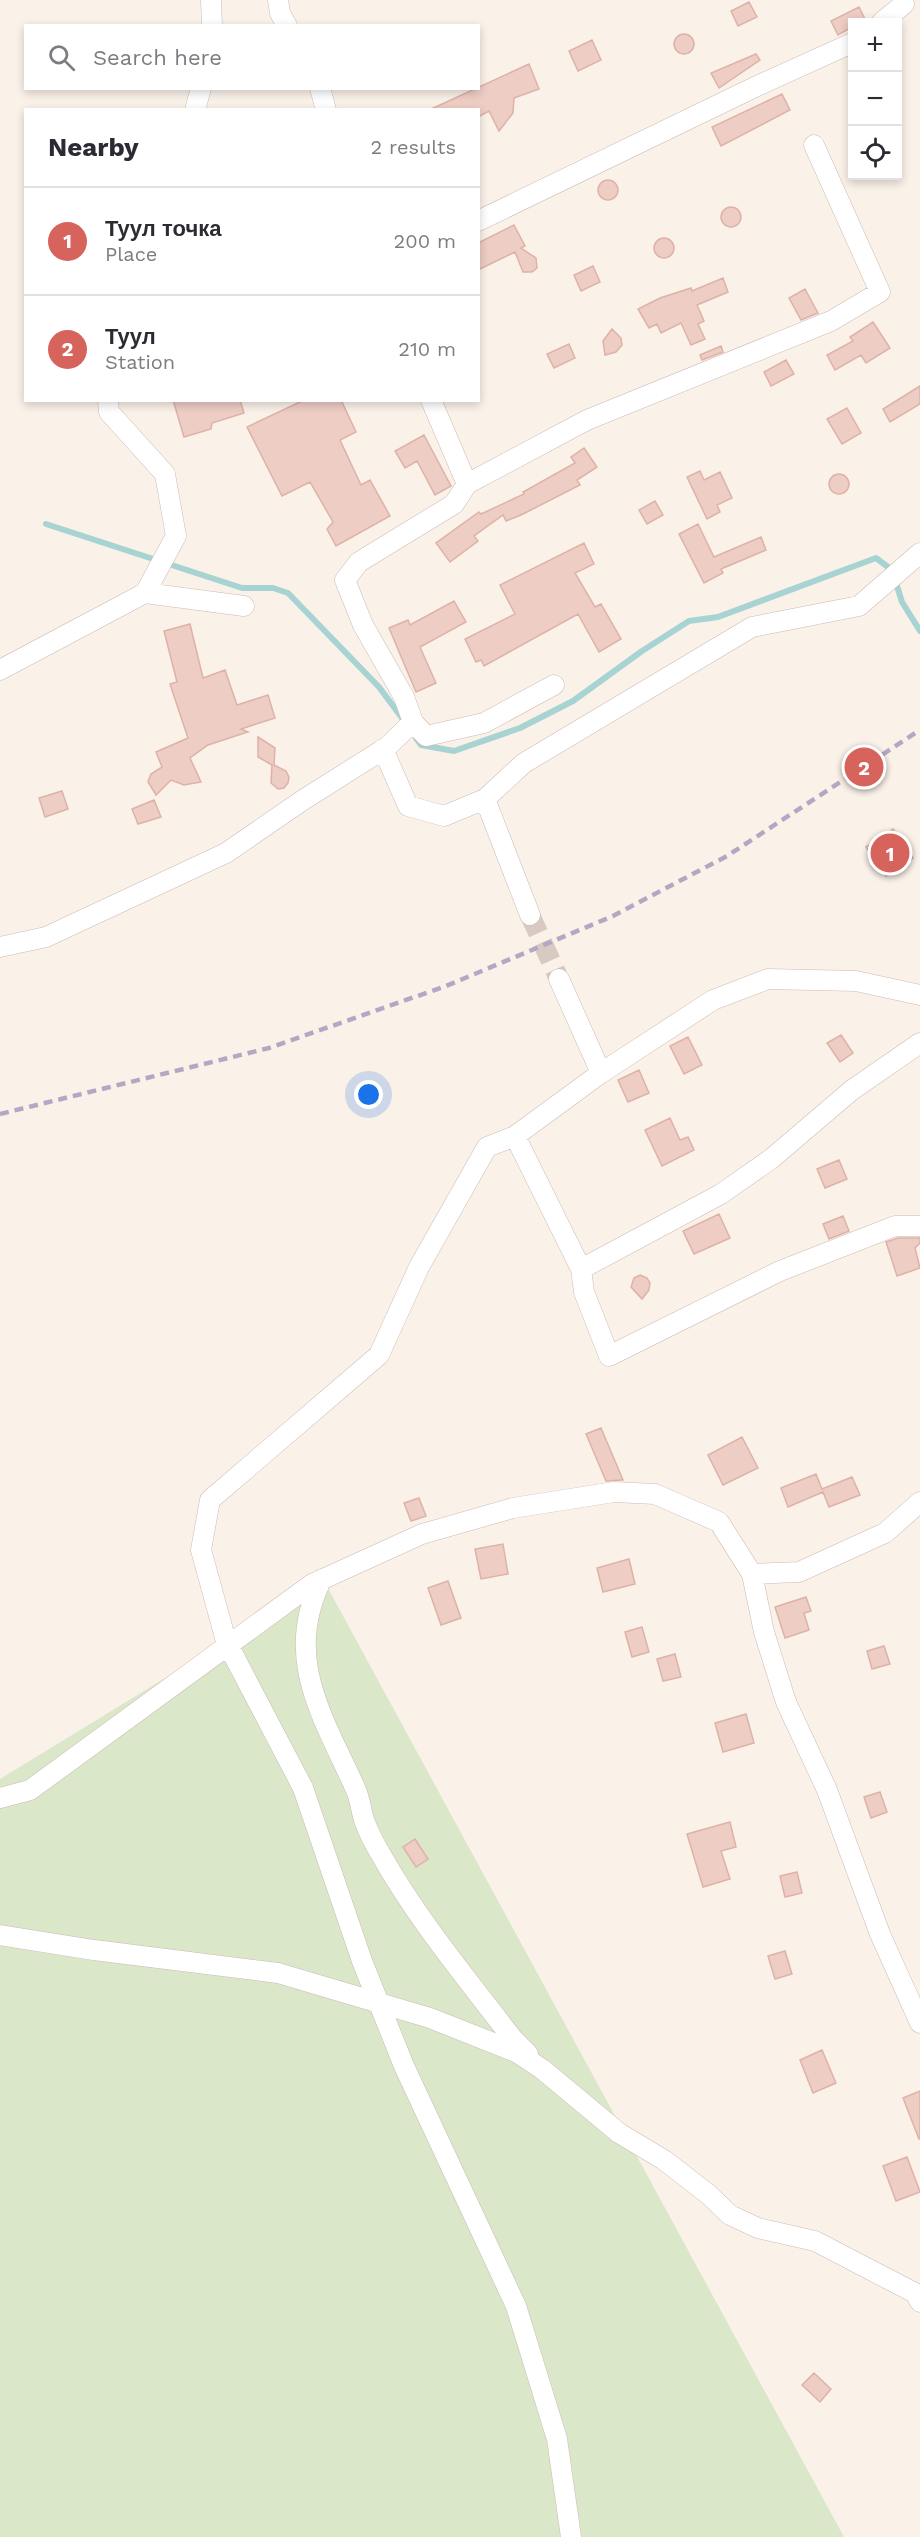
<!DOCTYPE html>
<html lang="en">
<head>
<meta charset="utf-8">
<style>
  :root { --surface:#fff; --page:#f7f7f7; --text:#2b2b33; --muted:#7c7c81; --line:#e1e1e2; --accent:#d6635c }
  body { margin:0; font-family:"Work Sans",sans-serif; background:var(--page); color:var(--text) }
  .controls { position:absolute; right:18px; top:18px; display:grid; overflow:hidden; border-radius:0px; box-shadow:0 3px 9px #0003 }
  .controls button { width:54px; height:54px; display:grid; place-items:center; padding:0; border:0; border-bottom:2px solid var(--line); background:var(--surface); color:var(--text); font:30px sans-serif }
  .you { position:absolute; left:369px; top:1095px; width:21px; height:21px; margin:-15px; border:4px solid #fff; border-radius:50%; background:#1a73e8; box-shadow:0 0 0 9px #1a73e833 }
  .badge { display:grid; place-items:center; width:39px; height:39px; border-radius:50%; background:var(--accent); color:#fff; font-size:20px; font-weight:700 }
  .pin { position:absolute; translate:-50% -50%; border:3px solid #fff; box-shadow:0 2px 6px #0006 }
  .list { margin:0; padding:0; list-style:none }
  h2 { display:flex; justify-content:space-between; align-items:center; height:78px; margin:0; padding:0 24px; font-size:26px }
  h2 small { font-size:20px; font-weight:400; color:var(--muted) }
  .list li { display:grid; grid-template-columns:39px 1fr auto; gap:18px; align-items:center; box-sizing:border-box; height:108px; padding:0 24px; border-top:2px solid var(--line) }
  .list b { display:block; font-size:22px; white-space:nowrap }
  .list p { margin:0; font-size:20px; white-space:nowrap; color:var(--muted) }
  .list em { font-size:20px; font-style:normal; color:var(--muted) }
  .icon { flex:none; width:33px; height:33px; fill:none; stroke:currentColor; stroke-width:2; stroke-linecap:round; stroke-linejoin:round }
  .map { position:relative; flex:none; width:920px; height:2537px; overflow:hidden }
  .search { position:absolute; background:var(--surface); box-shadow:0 3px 9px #0003; left:24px; top:24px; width:456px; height:66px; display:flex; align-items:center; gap:15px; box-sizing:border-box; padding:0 21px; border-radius:0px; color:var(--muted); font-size:22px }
  .panel { position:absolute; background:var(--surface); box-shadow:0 3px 9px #0003; left:24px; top:108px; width:456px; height:294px; border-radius:0px }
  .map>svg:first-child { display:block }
</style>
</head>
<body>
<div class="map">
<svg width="920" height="2537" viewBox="0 0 920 2537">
  <rect width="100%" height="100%" fill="#faf1e9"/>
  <path fill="#dae7c9" d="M324 1581 844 2537H0V1779Z"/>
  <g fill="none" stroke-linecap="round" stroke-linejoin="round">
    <path stroke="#a7d3d2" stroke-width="6" d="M46 524 242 588H273L288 593 379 687 405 722
      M416 738 421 745 454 751 520 728 573 701 642 651 689 621 718 617 876 558 892 570 902 602 920 631"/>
  </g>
  <path fill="#edcdc4" stroke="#deb2a6" stroke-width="1.5" d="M749 2 757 17 738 26 731 11Z
    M859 7 866 21 852 22V27L838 35 831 21Z
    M674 44a10 10 0 1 1 20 0a10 10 0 1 1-20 0Z
    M592 40 601 60 578 71 569 51Z
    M756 54 760 60 719 88 711 73Z
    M529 64 539 89 514 98 513 113 499 131 489 111 478 117V110H429Z
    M782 94 790 110 721 146 712 127Z
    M598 190a10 10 0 1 1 20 0a10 10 0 1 1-20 0Z
    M721 217a10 10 0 1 1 20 0a10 10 0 1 1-20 0Z
    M514 225 525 246 521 248 536 258 537 268 532 272H523L515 252 478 270V243Z
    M654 248a10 10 0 1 1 20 0a10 10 0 1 1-20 0Z
    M593 266 600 282 581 291 574 275Z
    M723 278 728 292 697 305 704 321 698 324 705 339 691 345 681 323 661 333 657 324 649 328 638 309 660 298 691 288 692 291Z
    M805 289 818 313 801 320 789 298Z
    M873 322 890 348 866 363 861 355 835 370 827 355 853 341 850 337Z
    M612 329 621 338 622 345 616 352 605 355 603 341Z
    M569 344 575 358 554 368 547 354Z
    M721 346 723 352 702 360 700 355Z
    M786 360 794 374 771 386 764 372Z
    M920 386V404L890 422 883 409Z
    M173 400H240L244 413 212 423 211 429 184 437Z
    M304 400H341L356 432 340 440 361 485 370 480 390 516 336 546 327 529 333 522 310 482 282 496 247 427Z
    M847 408 861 433 842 444 827 419Z
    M424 435 451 486 435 495 417 461 405 468 395 451Z
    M584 448 597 467 577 480 580 485 521 515 506 521 503 515 474 536 478 541 450 562 436 543 479 512 481 514 524 494 523 492 575 463 571 457Z
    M700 471 704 480 720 472 732 498 717 505 720 512 707 519 687 477Z
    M829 484a10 10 0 1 1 20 0a10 10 0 1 1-20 0Z
    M655 501 663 515 647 524 639 510Z
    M698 524 714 557 761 537 766 550 721 569 723 573 704 583 679 534Z
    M584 543 594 564 575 573 595 607 601 604 621 639 599 652 578 614 484 666 481 660 476 662 465 639 515 614 500 585Z
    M454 601 466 622 420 647 436 683 416 692 389 628 408 620 410 625Z
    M190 624 203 678 225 670 237 705 268 695 275 718 241 729 248 732 208 745 190 758 201 782 184 785 171 780 156 795 148 782 151 774 162 767 156 752 188 738 170 684 177 682 164 631Z
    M258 737 275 748 274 765 286 771 289 777 288 783 284 788 278 789 271 783 272 765 258 757Z
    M62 791 68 809 45 817 39 798Z
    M154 800 161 817 138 824 132 809Z
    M893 829 913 858 886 876 866 847Z
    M841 1035 853 1053 840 1062 827 1043Z
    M688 1037 702 1065 684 1074 670 1046Z
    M639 1070 649 1093 628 1102 618 1080Z
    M670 1118 680 1140 688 1137 694 1150 662 1166 645 1130Z
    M839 1160 847 1179 825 1188 817 1169Z
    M719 1214 730 1238 694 1254 683 1231Z
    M843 1216 849 1231 829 1239 823 1224Z
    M898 1238H920V1243L915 1248 920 1268 897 1276 886 1242Z
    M640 1275 647 1278 650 1283 649 1290 642 1299 631 1287 634 1278Z
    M601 1428 623 1480H622L606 1481 586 1434Z
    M742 1437 758 1468 723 1485 708 1455Z
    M816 1474 822 1489 852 1477 860 1495 829 1507 823 1492 788 1507 781 1488Z
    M419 1498 426 1516 411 1521 404 1503Z
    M503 1544 508 1574 481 1579 475 1549Z
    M629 1559 635 1584 603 1592 597 1568Z
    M448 1581 461 1618 441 1625 428 1588Z
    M806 1597 811 1611 804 1613 809 1630 785 1638 775 1607Z
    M642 1627 649 1652 632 1657 625 1632Z
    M884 1646 890 1664 872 1669 867 1651Z
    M675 1654 681 1677 663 1681 657 1659Z
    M746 1714 754 1743 723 1752 715 1723Z
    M880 1792 887 1812 871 1818 864 1797Z
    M730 1822 736 1847 721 1851 730 1879 703 1887 687 1834Z
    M415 1839 428 1859 416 1867 403 1847Z
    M797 1872 802 1893 785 1897 780 1876Z
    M785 1951 792 1974 775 1979 768 1956Z
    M822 2050 836 2083 813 2093 800 2060Z
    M920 2091V2139H919L903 2098Z
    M907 2157 920 2192 896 2201 883 2166Z
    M814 2373 831 2389 820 2402 802 2385Z"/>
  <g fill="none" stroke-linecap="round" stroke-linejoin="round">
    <path stroke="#d8cac2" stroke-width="20" stroke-dasharray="20 10" stroke-linecap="butt" d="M530 915 559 979"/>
    <defs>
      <path id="minor" d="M211 0 212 26
        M278 0 280 13 287 26
        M882 22 904 4
        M320 88 326 110
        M195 110 201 88
        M478 221 757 86 852 43
        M108 400 109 412 165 474 176 536 145 593
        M431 400 467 484 454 504 359 562 345 580 363 625 404 697 413 722 426 736 484 723 554 685
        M467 484 587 420 831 321 880 292 814 145
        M0 670 145 593 244 606
        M383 749 408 806 444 816 485 799 524 763 752 627 859 606 920 553
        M485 799 530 915
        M0 947 46 937 226 853 303 800 387 747 413 722
        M559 979 601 1073
        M920 995 856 981 768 979 713 1000 601 1073 515 1136 581 1269 584 1292 609 1356 780 1271 895 1226H920
        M515 1136 487 1147 419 1267 379 1355 210 1500 201 1550 226 1641 303 1788 362 1961 404 2066 516 2306 557 2439 571 2537
        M581 1269 721 1194 771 1159 852 1090 920 1043
        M752 1574 799 1572 885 1533 920 1502
        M322 1579C282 1658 324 1718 356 1790 360 1799 361 1810 364 1820 368 1831 374 1843 380 1853 417 1919 467 1979 513 2039L528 2054
        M0 1798 30 1790 312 1584 422 1534 513 1508 614 1492 655 1494 719 1522 752 1574 764 1632 786 1702 827 1790 880 1934 920 2023
        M0 1935 94 1950 278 1973 430 2018 516 2052 542 2069 619 2133 664 2160 708 2194 730 2215 758 2228 815 2241 915 2293 920 2302"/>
    </defs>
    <use href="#minor" stroke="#cdbab3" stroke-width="21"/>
    <use href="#minor" stroke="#fff" stroke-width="20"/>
    <path stroke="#b2a8c3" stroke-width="4.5" stroke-dasharray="9 6" stroke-linecap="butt" d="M0 1114 269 1048 446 986 613 916 727 856 920 730"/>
  </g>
</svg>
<div class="controls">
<button>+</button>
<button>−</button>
<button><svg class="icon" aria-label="locate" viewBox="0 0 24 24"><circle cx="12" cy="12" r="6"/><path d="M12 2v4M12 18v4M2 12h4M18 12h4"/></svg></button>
</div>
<div class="you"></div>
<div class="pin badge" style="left:890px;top:853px">1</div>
<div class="pin badge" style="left:864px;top:767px">2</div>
<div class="search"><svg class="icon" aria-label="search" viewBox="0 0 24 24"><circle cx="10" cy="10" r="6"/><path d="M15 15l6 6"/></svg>Search here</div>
<section class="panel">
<h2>Nearby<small>2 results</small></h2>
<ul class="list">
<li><span class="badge">1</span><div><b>Туул точка</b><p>Place</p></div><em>200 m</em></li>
<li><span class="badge">2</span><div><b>Туул</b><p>Station</p></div><em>210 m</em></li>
</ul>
</section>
</div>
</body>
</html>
